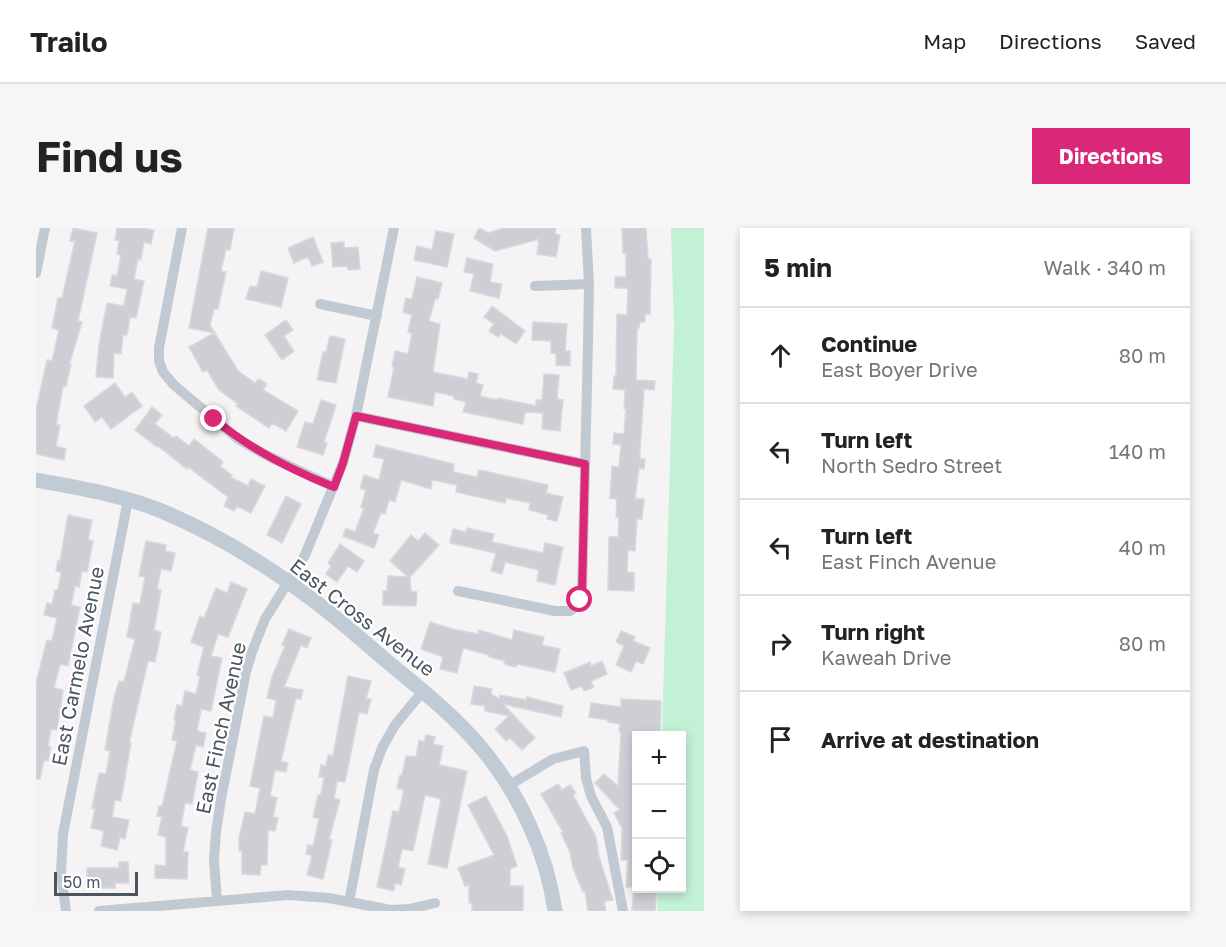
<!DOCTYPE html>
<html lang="en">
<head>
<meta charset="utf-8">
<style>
  :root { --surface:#fff; --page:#f6f6f6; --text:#222; --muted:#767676; --line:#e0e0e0; --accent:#db2777 }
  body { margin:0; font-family:"Golos Text",sans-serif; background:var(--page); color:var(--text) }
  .controls { position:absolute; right:18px; bottom:18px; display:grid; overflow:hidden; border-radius:0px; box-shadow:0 3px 9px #0003 }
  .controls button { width:54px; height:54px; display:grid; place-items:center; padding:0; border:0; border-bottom:2px solid var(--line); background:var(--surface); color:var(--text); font:30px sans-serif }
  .scale { position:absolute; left:18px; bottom:15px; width:84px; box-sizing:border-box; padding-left:6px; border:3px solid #4a5661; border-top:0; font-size:16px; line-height:21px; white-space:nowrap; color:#4a5661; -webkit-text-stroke:4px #fff; paint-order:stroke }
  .stop { position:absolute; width:18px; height:18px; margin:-14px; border:4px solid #db2777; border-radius:50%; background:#fff }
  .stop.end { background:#db2777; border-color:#fff; box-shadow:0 2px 6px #0008 }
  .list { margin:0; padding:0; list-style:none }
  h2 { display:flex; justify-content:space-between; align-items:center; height:78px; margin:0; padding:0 24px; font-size:26px }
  h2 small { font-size:20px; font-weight:400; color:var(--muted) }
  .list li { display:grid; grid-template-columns:39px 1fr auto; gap:18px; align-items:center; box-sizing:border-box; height:96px; padding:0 24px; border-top:2px solid var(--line) }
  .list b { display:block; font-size:22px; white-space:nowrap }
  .list p { margin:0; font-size:20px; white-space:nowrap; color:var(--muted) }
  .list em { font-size:20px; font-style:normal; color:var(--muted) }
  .icon { flex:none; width:33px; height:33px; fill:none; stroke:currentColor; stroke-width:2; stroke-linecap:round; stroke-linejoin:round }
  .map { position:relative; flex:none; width:668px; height:683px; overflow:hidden; border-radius:0px }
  header { display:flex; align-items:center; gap:36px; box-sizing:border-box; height:84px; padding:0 30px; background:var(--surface); border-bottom:2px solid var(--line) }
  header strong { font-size:28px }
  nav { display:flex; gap:33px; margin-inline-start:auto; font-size:21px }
  .intro { display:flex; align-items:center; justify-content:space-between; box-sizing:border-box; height:144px; padding:0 36px }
  h1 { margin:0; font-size:42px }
  .button { padding:15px 27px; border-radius:0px; background:var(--accent); color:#fff; font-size:21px; font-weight:700 }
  main { display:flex; gap:36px; padding:0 36px }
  aside { flex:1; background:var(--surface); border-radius:0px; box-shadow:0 3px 9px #0003 }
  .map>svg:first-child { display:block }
</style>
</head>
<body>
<header>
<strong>Trailo</strong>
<nav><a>Map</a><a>Directions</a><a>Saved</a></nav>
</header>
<div class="intro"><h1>Find us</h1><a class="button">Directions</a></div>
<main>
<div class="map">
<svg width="668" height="683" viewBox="0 0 668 683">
  <rect width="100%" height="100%" fill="#f5f3f3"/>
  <path fill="#c3f1d5" d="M635 0H668V683H621L622 661 646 660V508L626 507 638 98Z"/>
  <path fill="#cdcfd5" stroke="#d7d9de" stroke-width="1.5" d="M37 0 61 5 42 93 46 94 33 137H35L30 158H27L20 197H24L20 218 30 221 28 232 0 226V182L11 132 16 133 23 102 16 100 22 70H26L39 13H34Z
    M81 0H107L118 2 115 16 108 14 105 31 102 30 98 51 108 53 100 90 94 89 91 107H87L85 126 78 125 77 150 60 149 63 117 71 75 88 78 91 61 74 58 76 47 81 48 85 27 81 26 83 12H79Z
    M172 0H198L194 22 190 21 185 43 190 44 182 81H178L174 97 202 143 219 155 223 151 231 156 227 162 262 183 250 203 236 195 233 200 200 178 202 176 183 162 171 142 167 144 153 119 178 105 153 100Z
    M443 0 452 5 468 0H520L519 6 524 7 520 29 501 26 503 11 459 23 438 10Z
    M586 0H610L612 31H615L614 86H609V94H604L603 100H601L600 152 619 153 618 162 608 161 604 222V231H609L608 241 603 240 599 271H608L606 291H601L599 323 592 322 591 344 598 345V363L572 362 573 309H582L583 289H580L581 271 574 270 576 238 583 239 585 217 577 216 578 205 588 206 590 181H588L589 162 577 161 578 148H580L581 86 591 87 592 60H579V49H590V25H587Z
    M400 3 418 6 411 39 378 32 381 18 396 22Z
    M277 9 287 34 276 38 272 29 258 35 252 20Z
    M308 14V20L322 19 324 41 312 42 311 38 297 39 295 15Z
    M431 30 457 36 454 54 466 56 463 70 434 63 438 46 428 44Z
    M225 43 252 50 245 79 210 71 214 58 221 59Z
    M381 49 406 55 402 71H399L393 93 404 96 397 144 432 151 433 144 442 146 440 155 447 157 444 168 461 172 462 170 500 178V172H506L508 146 523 147 521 171 527 172 524 203 506 201 507 185 489 184 487 196 427 184 430 174 418 171V168L399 164 397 178 352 169 358 139 356 138 359 123 372 126 376 105 372 104 376 87 367 84 370 70 376 71Z
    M456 78 489 103 480 116 465 106 462 109 453 103 458 96 448 89Z
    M250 92 257 102 248 108 258 123 246 132 229 107Z
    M497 94 531 96 529 123H534V138L520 137V126L515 125V113L496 112Z
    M294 108 309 111 300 155 281 152 287 124H290Z
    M79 155 89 169 96 164 106 178 75 201 66 189 59 194 48 178Z
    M285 172 300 177 288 214 291 215 287 227 261 219 269 194 277 196Z
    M116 179 126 187 119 196 138 210 140 208 153 218 158 211 187 234 184 238 196 247 194 249 212 258 215 251 229 258 215 285 201 278 198 283 188 278 192 269 152 239 151 241 122 218 121 219 99 202Z
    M340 217 418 236 417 244 441 249 443 242 512 257 510 265 527 269 521 293 511 291 512 287 493 282 494 275 470 270 469 275 420 264 421 257 396 252 395 261 365 252 359 274 353 272 349 286 345 285 337 305 343 307 338 320 307 308 310 300 319 304 328 280 325 279 330 262 324 260 328 247 343 252 348 231 337 229Z
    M250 268 265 276 246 315 231 307Z
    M32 287 56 292 52 312 57 313 51 344 46 343 43 359 39 358 35 377 44 379 32 438 24 436 18 460 27 462 21 502 15 501 12 518 15 519 12 533 8 532 4 551H0V455L11 412 16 413 21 390 8 387 11 375 16 376 19 362H22L25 344 20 343 22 332 24 333Z
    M431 300 458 306 456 314 507 325 509 315 527 319 519 357 501 353 503 342 469 334 466 346 455 343 460 325 414 315 417 301 430 304Z
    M389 305 403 317 374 349 375 363 381 364 380 378 347 377V363H351L352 348 372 349 354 333 375 307 382 313Z
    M110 313 130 317 129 323 139 325 135 343 125 341 121 361 125 362 118 402 125 404 119 434 112 433 93 515H95L85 573 79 572 76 589 93 592 89 611 84 609 81 622 65 618 68 603 55 600 59 581 56 580 63 545 70 546 74 523 69 522 78 470 83 453 88 454 99 411 91 409 97 375 104 376 109 349 103 348Z
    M304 316 328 333 321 344 312 338 301 354 290 346 295 338 292 335Z
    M195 354 211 361 192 409 182 406 175 428 186 430 175 483 165 481 161 503 170 505 167 519 160 517 154 542 162 544 156 576 149 575 145 598 152 600 147 624H152L151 651 119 650V637L130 638V609L122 607 126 589 121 588 123 578H126L141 513 136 512 140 492H138L141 477 146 478 149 463 160 466 164 448 161 447 168 419 155 414 164 388 168 390 180 360 191 365Z
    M394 394 416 401 442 406 443 402 476 412 478 402 508 409 506 417 524 421 519 444 481 436 480 439 468 436 469 433 453 429V427L427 420 421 445 404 441 407 429 385 421Z
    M253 401 275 410 271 420 265 417 248 459 267 462 265 471 260 470 245 533 252 535 250 544 239 542 234 568 241 570 237 589 242 590 239 603 232 602 231 637H225L224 647 206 646V623H203V610L209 584 219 586 224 560 214 558 228 488 237 490 240 472 231 470 236 449 249 418 246 417Z
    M585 403 599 409 597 413 614 420 607 436 600 433 595 444 580 437 588 418 580 414Z
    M566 433 571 446 555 453 558 459 548 463 546 458 535 462 528 445 554 434 555 438Z
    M312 448 335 453 330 471H335L331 486 323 484 309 554 301 553 298 570 304 572 293 611 296 612 287 651 271 647 276 628 270 626 272 617 277 618 283 591 277 589 282 567H285L288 549H283L285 537 290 538 292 527 297 528Z
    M438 458 456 461 455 466 463 471 464 467 490 472 491 469 527 478 525 489 467 476 499 510 486 522 474 510 470 513 459 501 473 488 449 483V478L435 476Z
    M585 471 625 473 624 507H598L596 535H600V659H590L592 632H585L586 600 578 585 584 582 559 555 568 546 582 558 585 504H583L584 496 572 494V492L553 489 555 475 585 479Z
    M390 507 399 509 397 516 407 518 403 537 431 543 411 640 392 636 405 571 389 567 377 623 366 621 362 639 369 641 365 657 359 655 358 663 341 659 357 583 363 584 368 562 361 560 364 547H366L370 528 380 529 383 512 388 514Z
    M522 556 526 562 534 557 540 565 537 567 560 609 563 629 577 672 568 673 570 683H552L549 663 547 664 537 640 534 624 525 605 527 604 505 566Z
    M450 568 471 608 481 638 474 641V658H487V683H436V675H433V657L429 658 422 640 458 627 432 577Z
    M83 634H92L93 655H79V660H65V654H51V640H83Z
    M598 660H621L619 683 596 682Z"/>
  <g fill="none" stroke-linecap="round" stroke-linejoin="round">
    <path stroke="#c1cad2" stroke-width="10" d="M146 0 123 120V133L127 144 138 157 202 211 228 226 298 259
      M0 45 9 0
      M499 58 553 56
      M284 76 341 88
      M320 188 549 236
      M422 363 519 383H534L542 377 546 366 552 115 553 56 550 0
      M472 558 517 531 548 523 550 550 555 568 571 599 587 683
      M181 673 178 632 180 604 185 571 210 444 216 424 229 391 269 327 307 235 320 188 358 0
      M313 674 338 542 346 520 359 497 387 463
      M30 683 25 645 27 606 92 272
      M63 683 252 667 293 670 355 682 373 681 399 675"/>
    <path stroke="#c1cbd6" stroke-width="15" d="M0 252C42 260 88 267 128 284 180 306 232 338 277 372 301 390 324 410 347 430 382 459 418 487 447 522 484 567 511 626 519 683"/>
  </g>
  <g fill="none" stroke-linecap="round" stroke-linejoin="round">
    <path stroke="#db2777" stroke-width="8" d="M178 191C214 221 255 242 298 259L307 235 320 188 549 236 546 366 544 372"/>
  </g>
  <g text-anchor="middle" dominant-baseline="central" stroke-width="4.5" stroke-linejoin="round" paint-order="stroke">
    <g font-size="20" fill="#4a5661" stroke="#fff">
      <text transform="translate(327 389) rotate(38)">East Cross Avenue</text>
      <text transform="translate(41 438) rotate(-79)">East Carmelo Avenue</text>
      <text transform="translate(184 500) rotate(-78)">East Finch Avenue</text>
    </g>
  </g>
</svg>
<div class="controls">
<button>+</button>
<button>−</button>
<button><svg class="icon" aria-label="locate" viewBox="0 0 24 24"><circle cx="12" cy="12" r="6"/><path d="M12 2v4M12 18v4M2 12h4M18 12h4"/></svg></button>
</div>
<div class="scale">50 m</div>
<div class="stop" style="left:544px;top:372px"></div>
<div class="stop end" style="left:178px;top:191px"></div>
</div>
<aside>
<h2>5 min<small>Walk · 340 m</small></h2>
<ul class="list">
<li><svg class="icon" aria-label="ahead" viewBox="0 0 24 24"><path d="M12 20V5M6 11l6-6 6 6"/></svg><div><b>Continue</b><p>East Boyer Drive</p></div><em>80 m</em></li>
<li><svg class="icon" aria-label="left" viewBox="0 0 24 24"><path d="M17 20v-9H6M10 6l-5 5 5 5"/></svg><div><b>Turn left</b><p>North Sedro Street</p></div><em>140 m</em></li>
<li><svg class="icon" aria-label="left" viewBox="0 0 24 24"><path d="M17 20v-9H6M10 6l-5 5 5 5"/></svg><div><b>Turn left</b><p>East Finch Avenue</p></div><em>40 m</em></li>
<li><svg class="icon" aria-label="right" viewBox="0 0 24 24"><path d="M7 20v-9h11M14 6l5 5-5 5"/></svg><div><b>Turn right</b><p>Kaweah Drive</p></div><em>80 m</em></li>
<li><svg class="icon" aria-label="arrive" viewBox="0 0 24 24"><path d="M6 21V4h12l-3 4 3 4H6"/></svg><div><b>Arrive at destination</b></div></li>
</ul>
</aside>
</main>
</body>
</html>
